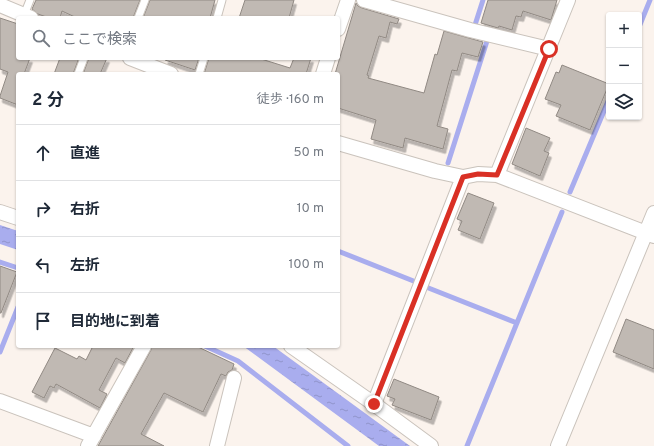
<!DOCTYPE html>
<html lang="ja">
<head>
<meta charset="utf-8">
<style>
  :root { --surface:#fff; --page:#f2f2f3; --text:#1f2937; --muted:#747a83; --line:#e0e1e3 }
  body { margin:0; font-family:Overpass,"Noto Sans JP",sans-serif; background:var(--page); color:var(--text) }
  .controls { position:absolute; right:12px; top:12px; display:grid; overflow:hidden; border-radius:4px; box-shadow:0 1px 3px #0004 }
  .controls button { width:36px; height:36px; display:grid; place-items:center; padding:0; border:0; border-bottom:1px solid var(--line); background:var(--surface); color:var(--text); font:20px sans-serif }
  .stop { position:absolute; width:12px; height:12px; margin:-9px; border:3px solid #d93025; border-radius:50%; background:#fff }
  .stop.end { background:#d93025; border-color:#fff; box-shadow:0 1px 4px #0008 }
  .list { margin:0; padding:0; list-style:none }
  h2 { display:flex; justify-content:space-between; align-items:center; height:52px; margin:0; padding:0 16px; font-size:17px }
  h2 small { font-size:13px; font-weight:400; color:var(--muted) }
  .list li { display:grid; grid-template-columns:26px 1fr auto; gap:12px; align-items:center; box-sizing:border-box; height:56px; padding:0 16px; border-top:1px solid var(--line) }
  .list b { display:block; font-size:15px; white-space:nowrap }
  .list em { font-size:13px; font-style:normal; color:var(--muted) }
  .icon { flex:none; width:22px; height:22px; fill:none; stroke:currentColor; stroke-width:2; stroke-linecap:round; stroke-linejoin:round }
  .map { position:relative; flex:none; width:654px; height:446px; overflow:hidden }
  .search { position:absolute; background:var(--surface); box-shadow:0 1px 3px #0004; left:16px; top:16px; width:324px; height:44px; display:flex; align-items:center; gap:10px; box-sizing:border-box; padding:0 14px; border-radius:4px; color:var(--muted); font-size:15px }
  .panel { position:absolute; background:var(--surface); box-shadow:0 1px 3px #0004; left:16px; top:72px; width:324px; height:276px; border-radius:4px }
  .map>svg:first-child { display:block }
</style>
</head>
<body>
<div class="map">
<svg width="654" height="446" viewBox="0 0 654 446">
  <defs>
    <pattern id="water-ripples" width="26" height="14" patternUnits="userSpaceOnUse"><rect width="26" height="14" fill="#a9adee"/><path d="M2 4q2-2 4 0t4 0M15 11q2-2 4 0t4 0" fill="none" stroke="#9094cb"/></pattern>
    <filter id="shadow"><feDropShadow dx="2.5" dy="4.5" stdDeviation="0" flood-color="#0004"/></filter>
  </defs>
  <rect width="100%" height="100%" fill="#fbf3ed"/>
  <path fill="url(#water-ripples)" d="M0 225 18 231V250L0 244Z
    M243 346H273L410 446H379Z"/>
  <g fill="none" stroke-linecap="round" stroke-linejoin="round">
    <path stroke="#a9adee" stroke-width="5" d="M475 25 483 0
      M639 27 650 0
      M448 163 487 41
      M570 192 609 99
      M338 251 416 282
      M0 262 18 268
      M426 287 517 323
      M205 346 238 361 348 446
      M0 352 18 307
      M467 446 562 212"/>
  </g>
  <path fill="#c0b9b3" stroke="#908983" filter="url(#shadow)" d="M36 0H140L133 18H77L62 11 60 18H49L38 14 32 9Z
    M150 0H215L210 18H143Z
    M245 0H294L289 18H239Z
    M488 0H557L551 20 523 11 521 17 516 16 512 30 499 26 498 28 481 23Z
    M356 3 358 6 362 8 399 19 397 24 390 22 386 38 379 36 367 75 369 76 368 78 424 93 435 54 437 55 444 31 483 42 478 57 462 53 457 71 452 70 437 126 448 129 443 149 405 138 403 148 371 139 376 120 338 108V74H335Z
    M0 18 18 24V58H30L24 74H18V105L0 98V96L8 72 0 69Z
    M60 58H79L73 74H54Z
    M89 58H107L100 74H83Z
    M166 58H199L195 70 165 60Z
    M209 58H258L290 68 294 58H311L306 74H204Z
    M562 65 609 84 590 130 556 116 561 105 545 99 556 72 559 73Z
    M526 128 550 138 544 151 549 153 540 176 512 164Z
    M468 193 494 203 480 239 458 230 462 221 457 219Z
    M0 266 17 272 1 313H0Z
    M626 319 654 330V369L613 352Z
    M93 346H134L125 363 116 358 99 390 107 394 100 408 56 384 54 388 50 386 44 398 32 392 55 348 77 359 79 356 86 360Z
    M152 346H196L234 364 232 370 228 372 226 376 221 374 203 412 164 393 141 434 164 446H98L151 350Z
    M394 379 439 397 431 420 392 405 395 399 387 396Z"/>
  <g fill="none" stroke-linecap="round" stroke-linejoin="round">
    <defs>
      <path id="service" d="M24 15 30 0
        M138 18 145 0
        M217 18 222 0
        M78 74 84 58
        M199 74 204 58"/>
      <path id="minor" d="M364 0 470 30 549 49
        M0 5 31 18
        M338 29 348 0
        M130 58 171 74
        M323 74 328 58
        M338 143 435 171 463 177 478 174 497 175 654 236
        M497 175 568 0
        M0 212 18 218
        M291 346 374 404 431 446
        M0 401 94 436
        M374 404 463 177
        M88 446 144 346
        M217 446 234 378
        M558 446 654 213"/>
    </defs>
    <use href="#service" stroke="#cac3bc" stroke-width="9"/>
    <use href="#minor" stroke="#cac3bc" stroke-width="16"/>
    <use href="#service" stroke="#fff" stroke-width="7"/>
    <use href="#minor" stroke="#fff" stroke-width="14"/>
  </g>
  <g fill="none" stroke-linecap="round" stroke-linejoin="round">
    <path stroke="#d93025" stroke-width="5" d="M374 404 463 177 478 174 497 175 549 49"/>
  </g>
</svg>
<div class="controls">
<button>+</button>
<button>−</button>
<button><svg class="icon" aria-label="layers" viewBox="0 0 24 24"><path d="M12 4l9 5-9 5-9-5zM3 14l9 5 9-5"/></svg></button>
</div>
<div class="stop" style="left:549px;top:49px"></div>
<div class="stop end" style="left:374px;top:404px"></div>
<div class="search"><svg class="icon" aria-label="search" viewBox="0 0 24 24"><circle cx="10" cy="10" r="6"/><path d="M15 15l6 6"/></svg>ここで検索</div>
<section class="panel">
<h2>2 分<small>徒歩 · 160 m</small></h2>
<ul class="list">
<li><svg class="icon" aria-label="ahead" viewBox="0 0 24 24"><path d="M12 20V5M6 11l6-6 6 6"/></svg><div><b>直進</b></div><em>50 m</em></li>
<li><svg class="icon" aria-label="right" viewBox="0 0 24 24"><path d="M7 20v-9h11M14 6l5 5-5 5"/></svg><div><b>右折</b></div><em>10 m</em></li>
<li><svg class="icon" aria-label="left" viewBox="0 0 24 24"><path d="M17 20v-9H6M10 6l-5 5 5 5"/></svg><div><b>左折</b></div><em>100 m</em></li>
<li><svg class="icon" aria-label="arrive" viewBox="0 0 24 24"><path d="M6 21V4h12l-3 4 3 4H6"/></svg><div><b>目的地に到着</b></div></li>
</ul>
</section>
</div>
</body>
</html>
